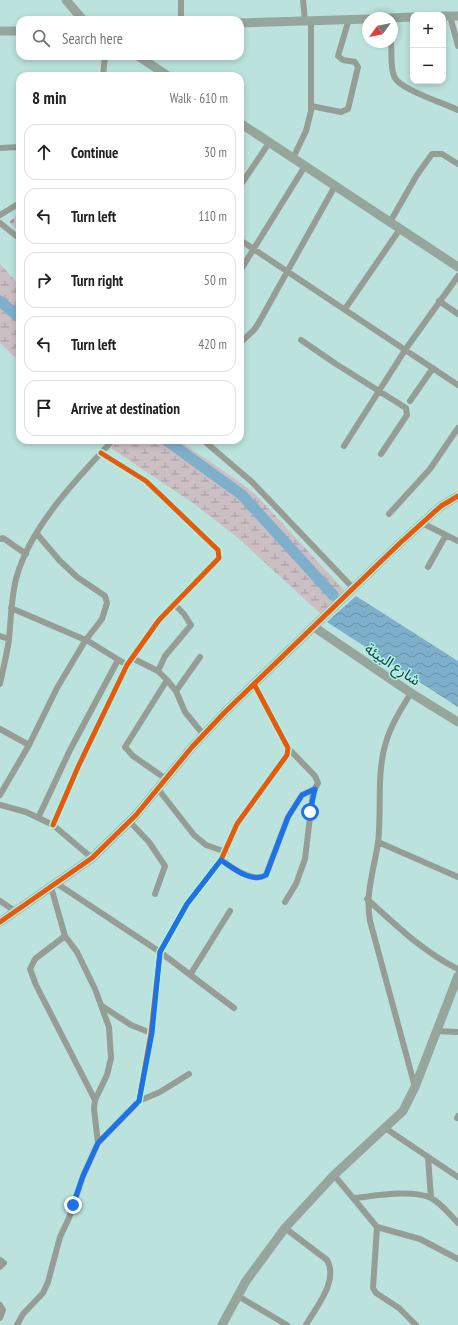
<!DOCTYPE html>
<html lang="en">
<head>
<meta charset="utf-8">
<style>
  :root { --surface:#fff; --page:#f6f6f6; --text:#222; --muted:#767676; --line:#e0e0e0 }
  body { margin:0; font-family:"PT Sans Narrow","Noto Sans Arabic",sans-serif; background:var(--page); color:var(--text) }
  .controls { position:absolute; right:12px; top:12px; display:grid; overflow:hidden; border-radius:8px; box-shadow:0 2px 6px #0003 }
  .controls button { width:36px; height:36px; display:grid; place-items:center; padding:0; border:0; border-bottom:1px solid var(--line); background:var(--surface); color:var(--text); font:20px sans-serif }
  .compass { position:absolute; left:362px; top:12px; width:36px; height:36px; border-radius:50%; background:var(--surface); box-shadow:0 2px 6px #0003; rotate:237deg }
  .stop { position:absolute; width:12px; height:12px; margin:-9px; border:3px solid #1a73e8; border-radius:50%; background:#fff }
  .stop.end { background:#1a73e8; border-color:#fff; box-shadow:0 1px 4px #0008 }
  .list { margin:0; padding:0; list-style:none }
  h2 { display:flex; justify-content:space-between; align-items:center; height:52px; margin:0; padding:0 16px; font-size:17px }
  h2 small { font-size:13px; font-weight:400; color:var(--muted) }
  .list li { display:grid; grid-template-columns:26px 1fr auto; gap:12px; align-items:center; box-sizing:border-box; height:56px; margin:0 8px 8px; padding:0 8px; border:1px solid var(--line); border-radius:12px }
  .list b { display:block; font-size:15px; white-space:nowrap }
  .list em { font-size:13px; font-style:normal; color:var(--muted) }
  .icon { flex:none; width:22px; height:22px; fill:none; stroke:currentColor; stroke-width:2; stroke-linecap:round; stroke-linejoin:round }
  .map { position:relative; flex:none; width:458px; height:1325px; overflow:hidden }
  .search { position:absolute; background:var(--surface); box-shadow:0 2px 6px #0003; left:16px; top:16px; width:228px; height:44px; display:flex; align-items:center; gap:10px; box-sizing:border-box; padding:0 14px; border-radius:12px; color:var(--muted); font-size:15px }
  .panel { position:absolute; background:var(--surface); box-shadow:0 2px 6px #0003; left:16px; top:72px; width:228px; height:372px; border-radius:12px }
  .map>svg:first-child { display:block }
</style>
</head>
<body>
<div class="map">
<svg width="458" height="1325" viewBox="0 0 458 1325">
  <defs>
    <pattern id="wetland-marsh" width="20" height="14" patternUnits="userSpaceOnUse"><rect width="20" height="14" fill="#cbbfc4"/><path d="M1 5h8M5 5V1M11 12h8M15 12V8" fill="none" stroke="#a49ca0"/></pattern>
    <pattern id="cemetery-stones" width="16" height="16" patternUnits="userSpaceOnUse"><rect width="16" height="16" fill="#cbbfc4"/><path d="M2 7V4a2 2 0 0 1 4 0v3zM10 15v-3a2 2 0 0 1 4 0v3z" fill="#a49ca0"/></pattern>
    <pattern id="water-waves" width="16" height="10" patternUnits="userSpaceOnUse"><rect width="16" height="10" fill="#7eb0cc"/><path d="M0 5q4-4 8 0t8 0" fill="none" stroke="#6690a6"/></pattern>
  </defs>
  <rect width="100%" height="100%" fill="#bbe2dc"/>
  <path fill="url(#wetland-marsh)" d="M0 264 20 286V362L0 343Z
    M119 440H178L234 478 255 494 344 590 321 614 238 538 193 503 111 448Z"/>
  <path fill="url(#cemetery-stones)" d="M20 213V233L9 222Z"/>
  <path fill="url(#water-waves)" d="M356 596 458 661V707L327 622Z"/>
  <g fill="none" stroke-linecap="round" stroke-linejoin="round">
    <path stroke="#7eb0cc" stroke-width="11" d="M0 301 20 318
      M166 440 242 495 333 595"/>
    <path stroke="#959d95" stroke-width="6" d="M303 0 305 21
      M450 16 458 46
      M181 20V0
      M391 42C392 53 390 66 394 76 398 89 444 103 458 110
      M103 76 105 56
      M311 106 341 112 348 109 358 67 355 62 343 60 338 56 349 19
      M0 148 20 147
      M293 158 306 131 311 111V21
      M240 186 269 143
      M0 215 20 203
      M390 222 417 175 432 154H442L458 164
      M0 223 20 239
      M240 240 458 385
      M240 271 305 166
      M439 301 458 314
      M345 309 400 229
      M301 340 336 364 406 408 407 415 381 454
      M240 343 254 330 258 324 335 186
      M410 401 433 368
      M203 440 252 482 354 589
      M344 446 405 350 458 276
      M389 514 430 469 458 428
      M422 523 458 541
      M0 539 3 538 26 554
      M428 567 446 535
      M11 608 88 641 127 665
      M0 636 9 639
      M132 658 158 671 167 680 176 691 185 712 203 734
      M158 671 165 656 191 625 184 614 174 604
      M0 684C3 669 7 654 9 639 11 619 11 599 16 579 30 526 77 479 113 440
      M176 691 200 657
      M411 693C401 709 391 725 386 742 376 774 382 810 378 843 374 869 365 894 370 921L415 1087
      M0 729 29 745
      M166 779 133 756 125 747 167 680
      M158 789 194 835 206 845 226 852
      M0 795 29 745 57 688 85 641 102 619 107 603 105 596 77 577 60 561 37 534
      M0 805 26 812 53 825 92 858
      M39 816 70 750 118 660
      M129 821 149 842 165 866 155 894
      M53 825 78 767 127 665 159 620 219 558 218 550 146 481 101 453
      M378 842 458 877
      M221 860C233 868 252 883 266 875L288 817 302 795 315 789
      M56 883 160 952 234 1008
      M51 887 65 936 77 952 95 989 109 1027 111 1058 107 1075 95 1100 94 1109 98 1143
      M367 899C396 925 423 952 458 969
      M0 901 15 911
      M285 902 296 884 305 859 313 792 318 783 315 776 288 748
      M65 936 35 959 30 969 36 985 95 1100
      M190 975 230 911
      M102 1006 131 1025 151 1033
      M436 1031 458 1032
      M139 1101 151 1033 160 952 187 904 221 860 237 824 287 755 288 748 254 684
      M457 1118 458 1116
      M385 1128 458 1177
      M428 1157 431 1198
      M334 1175 377 1227 420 1239 458 1259
      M354 1198C374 1196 412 1189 431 1198 441 1203 450 1215 458 1223
      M377 1227 373 1288 376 1293 399 1308 416 1325
      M285 1228 327 1260C339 1281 316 1307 306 1325
      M0 1260 4 1263 0 1267
      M238 1296 287 1325
      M0 1305 3 1310 0 1318
      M17 1325 23 1314 43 1293 48 1282 60 1237 69 1218 83 1176 98 1143 139 1101 160 1092 189 1074"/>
    <path stroke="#96a69d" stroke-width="9" d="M66 0 83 20
      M443 16H458
      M388 18 413 17
      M240 23 368 19
      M0 31H20
      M138 56 168 76
      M240 123 458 267
      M314 627 411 693 458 722
      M0 922 92 858 136 815 192 747 225 712 400 543 441 506 458 496
      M222 1325 246 1281 285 1228 334 1175 403 1111 415 1087 458 976"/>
    <defs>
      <path id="cycleway" d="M53 825 78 767 127 665 159 620 219 558 218 550 146 481 101 453
        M0 922 92 858 136 815 192 747 225 712 400 543 441 506 458 496
        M139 1101 151 1033 160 952 187 904 221 860 237 824 287 755 288 748 254 684"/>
    </defs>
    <use href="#cycleway" stroke="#aaf3e6" stroke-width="8"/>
    <use href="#cycleway" stroke="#e8590c" stroke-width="5"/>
  </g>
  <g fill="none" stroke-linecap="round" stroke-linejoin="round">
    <path stroke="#1a73e8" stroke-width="5" d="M73 1205 83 1176 98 1143 139 1101 152 1033 160 952 187 904 221 860C233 868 252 884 266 875L288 817 302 795 315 789 310 812"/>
  </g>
  <g text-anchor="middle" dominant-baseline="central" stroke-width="3" stroke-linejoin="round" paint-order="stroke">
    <g font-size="15" fill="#1b3934" stroke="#aaf3e6">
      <text transform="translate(393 664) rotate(34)">شارع البيئة</text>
    </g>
  </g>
</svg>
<div class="controls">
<button>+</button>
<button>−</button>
</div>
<svg class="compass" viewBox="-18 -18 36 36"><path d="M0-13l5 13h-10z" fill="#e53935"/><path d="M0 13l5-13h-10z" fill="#767676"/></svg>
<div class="stop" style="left:310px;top:812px"></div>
<div class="stop end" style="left:73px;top:1205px"></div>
<div class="search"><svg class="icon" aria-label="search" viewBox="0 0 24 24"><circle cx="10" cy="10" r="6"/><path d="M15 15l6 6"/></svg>Search here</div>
<section class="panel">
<h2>8 min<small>Walk · 610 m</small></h2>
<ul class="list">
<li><svg class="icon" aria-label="ahead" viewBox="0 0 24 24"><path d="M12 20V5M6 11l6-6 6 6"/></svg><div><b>Continue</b></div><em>30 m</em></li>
<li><svg class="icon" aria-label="left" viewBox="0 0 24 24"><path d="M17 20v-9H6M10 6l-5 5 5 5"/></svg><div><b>Turn left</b></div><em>110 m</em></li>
<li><svg class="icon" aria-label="right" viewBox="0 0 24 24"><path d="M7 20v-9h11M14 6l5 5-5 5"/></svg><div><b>Turn right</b></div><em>50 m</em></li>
<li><svg class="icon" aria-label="left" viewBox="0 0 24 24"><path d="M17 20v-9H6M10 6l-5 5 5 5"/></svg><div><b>Turn left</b></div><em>420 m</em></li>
<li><svg class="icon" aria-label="arrive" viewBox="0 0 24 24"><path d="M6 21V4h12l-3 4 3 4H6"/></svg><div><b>Arrive at destination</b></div></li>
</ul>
</section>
</div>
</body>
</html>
